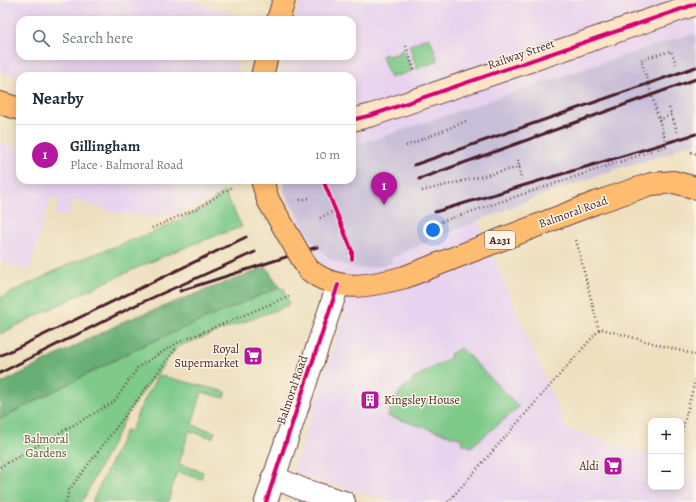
<!DOCTYPE html>
<html lang="en">
<head>
<meta charset="utf-8">
<style>
  :root { --surface:#fff; --page:#f6f6f7; --text:#1f2937; --muted:#747a83; --line:#e0e1e3; --accent:#b5179e }
  body { margin:0; font-family:Alegreya,serif; background:var(--page); color:var(--text) }
  .controls { position:absolute; right:12px; bottom:12px; display:grid; overflow:hidden; border-radius:8px; box-shadow:0 2px 10px #0003 }
  .controls button { width:36px; height:36px; display:grid; place-items:center; padding:0; border:0; border-bottom:1px solid var(--line); background:var(--surface); color:var(--text); font:20px sans-serif }
  .you { position:absolute; left:433px; top:230px; width:14px; height:14px; margin:-10px; border:3px solid #fff; border-radius:50%; background:#1a73e8; box-shadow:0 0 0 6px #1a73e833 }
  .badge { display:grid; place-items:center; width:26px; height:26px; border-radius:50%; background:var(--accent); color:#fff; font-size:13px; font-weight:700 }
  .pin { position:absolute; translate:-50% -33px; filter:drop-shadow(0 1px 2px #0008) }
  .pin::after { content:''; position:absolute; top:21px; width:14px; height:12px; background:inherit; clip-path:polygon(0 0,100% 0,50% 100%) }
  .list { margin:0; padding:0; list-style:none }
  h2 { display:flex; justify-content:space-between; align-items:center; height:52px; margin:0; padding:0 16px; font-size:17px }
  h2 small { font-size:13px; font-weight:400; color:var(--muted) }
  .list li { display:grid; grid-template-columns:26px 1fr auto; gap:12px; align-items:center; box-sizing:border-box; height:60px; padding:0 16px; border-top:1px solid var(--line) }
  .list b { display:block; font-size:15px; white-space:nowrap }
  .list p { margin:0; font-size:13px; white-space:nowrap; color:var(--muted) }
  .list em { font-size:13px; font-style:normal; color:var(--muted) }
  .icon { flex:none; width:22px; height:22px; fill:none; stroke:currentColor; stroke-width:2; stroke-linecap:round; stroke-linejoin:round }
  .map { position:relative; flex:none; width:696px; height:502px; overflow:hidden }
  .search { position:absolute; background:var(--surface); box-shadow:0 2px 10px #0003; left:16px; top:16px; width:340px; height:44px; display:flex; align-items:center; gap:10px; box-sizing:border-box; padding:0 14px; border-radius:12px; color:var(--muted); font-size:15px }
  .panel { position:absolute; background:var(--surface); box-shadow:0 2px 10px #0003; left:16px; top:72px; width:340px; height:112px; border-radius:12px }
  .map>svg:first-child { display:block }
</style>
</head>
<body>
<div class="map">
<svg width="696" height="502" viewBox="0 0 696 502">
  <rect width="100%" height="100%" fill="#fcf5e5"/>
  <filter id="ink" filterUnits="userSpaceOnUse"><feTurbulence type="fractalNoise" baseFrequency=".025" numOctaves="2"/><feDisplacementMap in="SourceGraphic" scale="8" xChannelSelector="R" yChannelSelector="G"/><feConvolveMatrix kernelMatrix="1 2 1 2 8 2 1 2 1" color-interpolation-filters="sRGB"/></filter>
  <filter id="wash" filterUnits="userSpaceOnUse"><feTurbulence type="fractalNoise" baseFrequency=".012" numOctaves="4" result="noise"/><feDisplacementMap in="SourceGraphic" scale="16" xChannelSelector="R" yChannelSelector="G"/><feGaussianBlur stdDeviation="0.9" result="paint"/><feColorMatrix in="noise" values="0 0 0 0 0 0 0 0 0 0 0 0 0 0 0 0 0 1.4 0 .05"/><feComposite in="paint" operator="in"/></filter>
  <g filter="url(#wash)">
    <rect width="100%" height="100%" fill="#eddfbd"/>
    <path fill="#e7d2ef" d="M0 0H193L206 6 251 19 20 20V56H240L234 76H20V78L0 72Z
      M301 0H696V33L655 45 435 119 566 428 651 455V487H681V464L696 469V502H395L292 473 345 313 284 192 283 180H352V76H278L284 56H352V20H295Z
      M0 142 20 148V180H179L215 185 221 192 195 207 184 206 177 214 162 213 161 218 112 212 73 199 67 218 55 214 60 199 51 197 29 270 0 261Z"/>
    <path fill="#c8bfd8" d="M696 33V143L676 148 675 152 619 168 545 194 440 236 392 258V262L386 265 360 269 347 266 332 260 315 245 284 192V180H352V147L655 45Z"/>
    <path fill="#7dca89" stroke="#64745a" d="M430 37 438 61 417 69 409 45Z
      M403 47 412 71 390 78 382 56 386 54 389 56 399 53Z
      M224 191 242 227C158 254 79 295 0 334V298L71 263 156 231 183 218 203 208Z
      M280 287 281 289 284 288 289 305 177 347 129 411 82 502H0V419L142 346Z
      M461 348 519 407 471 447 461 443 462 439 388 416C399 381 419 376 450 358L451 353Z
      M158 375 226 392 224 398 202 392 192 425 215 432 213 438 189 431 179 464 203 472 201 479 177 472 168 502H92L126 430 131 431 139 410Z"/>
    <path fill="#66ae75" stroke="#586650" d="M266 267 280 287 142 346 0 419V384L125 321Z"/>
  </g>
  <g filter="url(#ink)">
    <g fill="none" stroke-linecap="round" stroke-linejoin="round">
      <defs>
        <path id="street" d="M273 477 304 490 344 502
          M266 502 338 285"/>
        <path id="secondary" d="M352 120 372 115 696 4"/>
        <path id="primary" d="M278 20 284 0
          M262 76 267 56
          M0 103 20 109
          M308 269C338 294 371 286 405 277L595 203 651 184 674 182 696 188"/>
      </defs>
      <use href="#street" stroke="#623c41" stroke-width="24"/>
      <use href="#secondary" stroke="#623c41" stroke-width="24"/>
      <use href="#primary" stroke="#623c41" stroke-width="24"/>
      <path stroke="#623c41" stroke-width="2.5" stroke-dasharray="1 3" stroke-linecap="butt" d="M406 46 415 72
        M653 56 671 51 676 64
        M669 108 678 134
        M659 120 671 115
        M406 146 466 121
        M691 152 696 154
        M518 160 521 180
        M323 180 352 251V259
        M422 191 520 167
        M300 200 310 198
        M320 218 336 210
        M152 228 198 208 231 188
        M576 240 599 330
        M681 435 696 377
        M0 467 114 402 138 367 177 343 292 295
        M66 502 69 490 177 347
        M448 502 599 330 602 329 696 355"/>
      <use href="#street" stroke="#fff" stroke-width="22"/>
      <use href="#secondary" stroke="#ffe4c6" stroke-width="22"/>
      <use href="#primary" stroke="#febc70" stroke-width="22"/>
      <path stroke="#4a1f2b" stroke-width="3" d="M414 165 696 67
        M419 179 696 79
        M435 212 696 134
        M180 291 317 247
        M0 356 246 237
        M0 373 136 305 255 252"/>
      <defs>
        <path id="primary-bridge" d="M262 180 268 200 308 269"/>
      </defs>
      <use href="#primary-bridge" stroke="#623c41" stroke-width="24" stroke-linecap="butt"/>
      <path stroke="#623c41" stroke-width="2.5" stroke-dasharray="1 3" stroke-linecap="butt" d="M434 224 667 146 641 60 653 56"/>
      <use href="#primary-bridge" stroke="#febc70" stroke-width="22"/>
      <defs>
        <path id="cycleway" d="M352 120 372 115 696 4
          M323 180 352 251V259
          M266 502 338 285"/>
      </defs>
      <use href="#cycleway" stroke="#fcf5e5" stroke-width="6"/>
      <use href="#cycleway" stroke="#d6006c" stroke-width="4"/>
    </g>
  </g>
  <defs>
    <symbol id="supermarket-square" viewBox="-11 -11 22 22"><rect x="-9" y="-9" width="18" height="18" rx="4" fill="#b5179e" stroke="#fcf5e5"/><path d="M-6-5.5h2.5l.6 2H6L4.5 2H-2.5L-4.4-4H-6ZM-1.5 3.2a1.3 1.3 0 1 0 .1 0ZM3 3.2a1.3 1.3 0 1 0 .1 0Z" fill="#fff"/></symbol>
    <symbol id="building-square" viewBox="-11 -11 22 22"><rect x="-9" y="-9" width="18" height="18" rx="4" fill="#b5179e" stroke="#fcf5e5"/><path d="M-4-6H4V6H1V3H-1V6H-4ZM-2.5-4.3h1.7v1.8h-1.7ZM.8-4.3h1.7v1.8H.8ZM-2.5-1h1.7V.8h-1.7ZM.8-1h1.7V.8H.8Z" fill="#fff"/></symbol>
  </defs>
  <g fill-rule="evenodd">
    <use href="#supermarket-square" x="242" y="345" width="22" height="22"/>
    <use href="#building-square" x="359" y="389" width="22" height="22"/>
    <use href="#supermarket-square" x="602" y="455" width="22" height="22"/>
  </g>
  <g text-anchor="middle" dominant-baseline="central" stroke-width="3" stroke-linejoin="round" paint-order="stroke">
    <rect fill="#fcf5e5" stroke="#7f5f63" stroke-width="1" x="485" y="231" width="30" height="18" rx="3"/>
    <g font-size="11" font-weight="bold" fill="#4a1f2b">
      <text x="500" y="240">A231</text>
    </g>
    <g font-size="12" fill="#4a1f2b" stroke="#fcf5e5">
      <text transform="translate(521 54) rotate(-19)">Railway Street</text>
      <text transform="translate(573 212) rotate(-20)">Balmoral Road</text>
      <text transform="translate(292 390) rotate(-71)">Balmoral Road</text>
    </g>
    <g font-size="12" fill="#4a1f2b" stroke="#fcf5e5" text-anchor="end">
      <text x="239" y="349">Royal<tspan x="239" dy="14">Supermarket</tspan></text>
      <text x="384" y="400" text-anchor="start">Kingsley House</text>
      <text x="599" y="466">Aldi</text>
    </g>
    <g font-size="12" fill="#595247" stroke="#fcf5e5">
      <text x="46" y="439">Balmoral<tspan x="46" dy="14">Gardens</tspan></text>
    </g>
  </g>
</svg>
<div class="controls">
<button>+</button>
<button>−</button>
</div>
<div class="you"></div>
<div class="pin badge" style="left:384px;top:205px">1</div>
<div class="search"><svg class="icon" aria-label="search" viewBox="0 0 24 24"><circle cx="10" cy="10" r="6"/><path d="M15 15l6 6"/></svg>Search here</div>
<section class="panel">
<h2>Nearby<small></small></h2>
<ul class="list">
<li><span class="badge">1</span><div><b>Gillingham</b><p>Place · Balmoral Road</p></div><em>10 m</em></li>
</ul>
</section>
</div>
</body>
</html>
